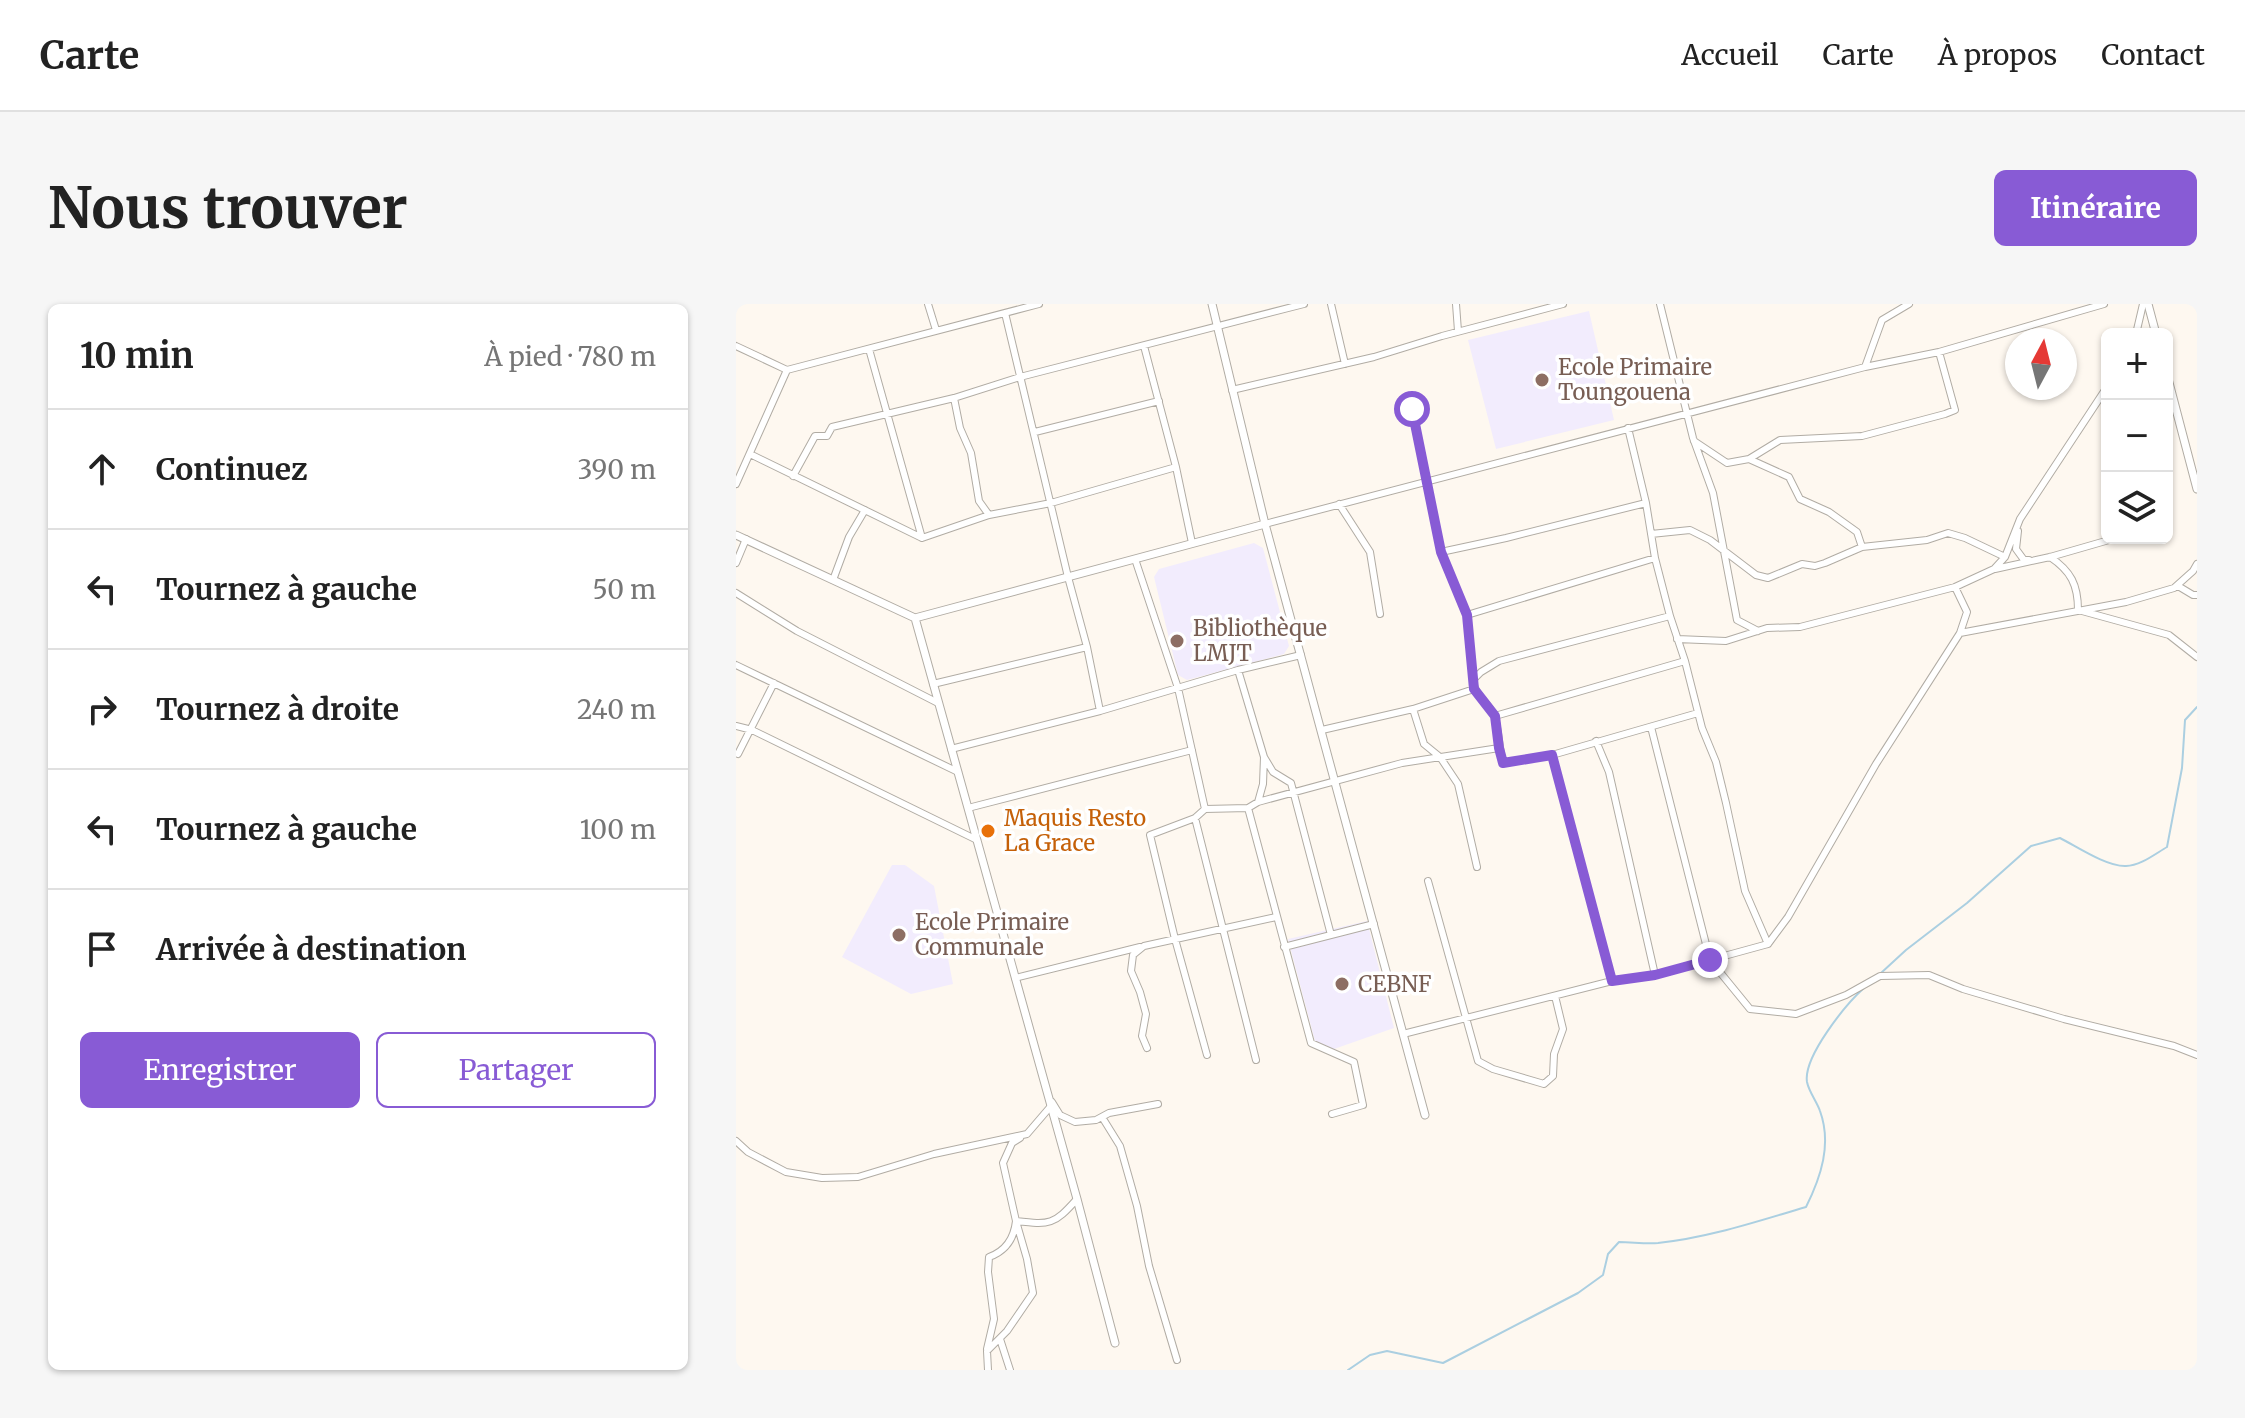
<!DOCTYPE html>
<html lang="fr">
<head>
<meta charset="utf-8">
<style>
  :root { --surface:#fff; --page:#f6f6f6; --text:#222; --muted:#767676; --line:#e0e0e0; --accent:#885bd5 }
  body { margin:0; font-family:Merriweather,serif; background:var(--page); color:var(--text) }
  .controls { position:absolute; right:24px; top:24px; display:grid; overflow:hidden; border-radius:12px; box-shadow:0 2px 6px #0004 }
  .controls button { width:72px; height:72px; display:grid; place-items:center; padding:0; border:0; border-bottom:2px solid var(--line); background:var(--surface); color:var(--text); font:40px sans-serif }
  .compass { position:absolute; left:1269px; top:24px; width:72px; height:72px; border-radius:50%; background:var(--surface); box-shadow:0 2px 6px #0004; rotate:7deg }
  .stop { position:absolute; width:24px; height:24px; margin:-18px; border:6px solid #885bd5; border-radius:50%; background:#fff }
  .stop.end { background:#885bd5; border-color:#fff; box-shadow:0 2px 8px #0008 }
  .list { margin:0; padding:0; list-style:none }
  h2 { display:flex; justify-content:space-between; align-items:center; height:104px; margin:0; padding:0 32px; font-size:34px }
  h2 small { font-size:26px; font-weight:400; color:var(--muted) }
  .list li { display:grid; grid-template-columns:52px 1fr auto; gap:24px; align-items:center; box-sizing:border-box; height:120px; padding:0 32px; border-top:2px solid var(--line) }
  .list b { display:block; font-size:30px; white-space:nowrap }
  .list em { font-size:26px; font-style:normal; color:var(--muted) }
  .actions { display:flex; gap:16px; padding:24px 32px }
  .actions a { flex:1; padding:18px 0; border:2px solid var(--accent); border-radius:12px; text-align:center; font-size:28px; color:var(--accent) }
  .actions .main { background:var(--accent); color:#fff }
  .icon { flex:none; width:44px; height:44px; fill:none; stroke:currentColor; stroke-width:2; stroke-linecap:round; stroke-linejoin:round }
  .map { position:relative; flex:none; width:1461px; height:1066px; overflow:hidden; border-radius:12px }
  header { display:flex; align-items:center; gap:48px; box-sizing:border-box; height:112px; padding:0 40px; background:var(--surface); border-bottom:2px solid var(--line) }
  header strong { font-size:38px }
  nav { display:flex; gap:44px; margin-inline-start:auto; font-size:28px }
  .intro { display:flex; align-items:center; justify-content:space-between; box-sizing:border-box; height:192px; padding:0 48px }
  h1 { margin:0; font-size:56px }
  .button { padding:20px 36px; border-radius:12px; background:var(--accent); color:#fff; font-size:28px; font-weight:700 }
  main { display:flex; gap:48px; padding:0 48px }
  aside { flex:1; background:var(--surface); border-radius:12px; box-shadow:0 2px 6px #0004 }
  .map>svg:first-child { display:block }
</style>
</head>
<body>
<header>
<strong>Carte</strong>
<nav><a>Accueil</a><a>Carte</a><a>À propos</a><a>Contact</a></nav>
</header>
<div class="intro"><h1>Nous trouver</h1><a class="button">Itinéraire</a></div>
<main>
<aside>
<h2>10 min<small>À pied · 780 m</small></h2>
<ul class="list">
<li><svg class="icon" aria-label="ahead" viewBox="0 0 24 24"><path d="M12 20V5M6 11l6-6 6 6"/></svg><div><b>Continuez</b></div><em>390 m</em></li>
<li><svg class="icon" aria-label="left" viewBox="0 0 24 24"><path d="M17 20v-9H6M10 6l-5 5 5 5"/></svg><div><b>Tournez à gauche</b></div><em>50 m</em></li>
<li><svg class="icon" aria-label="right" viewBox="0 0 24 24"><path d="M7 20v-9h11M14 6l5 5-5 5"/></svg><div><b>Tournez à droite</b></div><em>240 m</em></li>
<li><svg class="icon" aria-label="left" viewBox="0 0 24 24"><path d="M17 20v-9H6M10 6l-5 5 5 5"/></svg><div><b>Tournez à gauche</b></div><em>100 m</em></li>
<li><svg class="icon" aria-label="arrive" viewBox="0 0 24 24"><path d="M6 21V4h12l-3 4 3 4H6"/></svg><div><b>Arrivée à destination</b></div></li>
</ul>
<div class="actions"><a class="main">Enregistrer</a><a>Partager</a></div>
</aside>
<div class="map">
<svg width="1461" height="1066" viewBox="0 0 1461 1066">
  <rect width="100%" height="100%" fill="#fef8f0"/>
  <path fill="#f2ecfd" d="M853 7 878 116 760 145 732 36Z
    M518 239 527 244 553 342 548 350 451 376 442 371 418 273 423 265Z
    M156 561H169L198 582 217 680 175 690 106 653Z
    M631 617 658 724 598 745 579 737 552 635Z"/>
  <g fill="none" stroke-linecap="round" stroke-linejoin="round">
    <path stroke="#abcfe1" stroke-width="2" d="M1145 669 1170 646 1231 599 1295 542 1324 534C1340 542 1371 563 1390 562 1404 562 1419 550 1431 543L1446 464 1449 416 1461 403
      M612 1066 634 1051 651 1047 707 1059 842 989 867 971 872 950 883 938C896 938 909 940 922 939 972 934 1022 917 1070 903 1085 873 1096 840 1084 807 1081 798 1073 788 1071 778 1067 753 1110 700 1128 684"/>
    <defs>
      <path id="minor" d="M192 0 200 26
        M595 0 609 60
        M720 0 722 27
        M924 0 957 134 977 189 1001 316 1022 327
        M269 9 332 273 351 343 364 407
        M1400 30 1407 0
        M0 42 51 66 303 0
        M408 42 440 163 456 239
        M133 45 186 234
        M1129 63 1146 16 1173 0
        M496 86 638 53 706 32 827 0
        M218 94 224 124 235 149 243 197 253 211
        M676 105 705 248 731 311 737 376
        M892 124 910 199 919 254 934 312 949 357 966 424 980 458 990 499 1009 587 1032 640
        M299 128 423 97
        M958 137 991 159 1013 155 1044 136 1126 132 1209 110 1219 106 1203 48
        M14 150 186 234 253 211 315 199 440 163
        M1013 155 1053 173 1064 195 1093 208 1121 228 1126 243 1191 236 1212 229 1229 234 1269 253
        M57 172 79 132H91L96 123 218 94 284 73 568 0
        M0 180 51 66
        M603 200 634 248 644 310
        M529 220 1129 63 1203 48 1368 0
        M1282 227 1280 245 1288 256H1293
        M915 230 954 226 974 236 1020 271 1032 274 1066 260 1079 262 1089 259 1126 243
        M705 248 770 234 910 199
        M1314 253C1335 267 1342 281 1342 306
        M399 255 442 384 469 505
        M0 259 10 235
        M1259 265 1314 253 1380 234
        M97 276 113 233 129 206
        M1442 282 1457 291H1461
        M1219 283 1258 265 1269 253 1284 215 1371 83
        M0 289 61 327 202 399
        M1346 307 1433 331 1461 353
        M731 311 919 254
        M934 312 763 357 745 368 737 376C738 392 754 399 759 414 763 428 763 444 767 459L816 451 962 409
        M941 335 990 337 1031 324 1064 323 1219 283 1231 308 1224 329
        M0 361 222 468
        M502 366 528 453 527 480 522 498
        M197 380 351 343
        M677 405 688 440 704 453 722 480 741 563
        M759 412 949 357
        M0 422 16 426 241 536
        M915 423 974 656 1014 705 1060 710 1110 691 1144 672 1193 671 1227 685 1328 715 1438 742 1461 751
        M586 426 677 405 738 385
        M860 437 873 468 919 671
        M215 445 364 407 502 366 565 351
        M2 450 38 379
        M816 451 876 677
        M528 453 537 468 555 479 595 631
        M232 504 456 446
        M512 504 575 739 618 758 627 801 596 810
        M459 514 520 756
        M692 577 742 757 757 765 808 780 817 772 818 750 827 725 819 692
        M548 643 638 620
        M279 674 404 643
        M667 730 876 677 919 671 1032 640 1052 613 1140 460 1224 329 1390 298 1438 284 1457 267 1461 260
        M411 744 406 732 410 710 404 688 395 667 397 651 408 642 540 613
        M471 751 439 635 414 531 459 514 469 505 512 504 522 498 666 459 763 444
        M316 798 324 811 339 818 360 816 373 809 422 800
        M366 813 384 842 401 902 413 962 441 1056
        M0 837 12 848 50 868 86 874 122 873 198 850 291 830 315 802
        M264 1035 274 1066
        M251 1045 258 1015 252 968 253 953C270 947 278 935 280 917 314 921 318 921 341 895
        M252 1066 251 1047 271 1027 297 989 291 955 280 917 267 859 276 839 284 834"/>
      <path id="tertiary" d="M476 0 529 220 689 811
        M1412 0 1420 30
        M1431 71 1461 185
        M0 231 179 314 529 220
        M179 314 341 895 379 1039"/>
    </defs>
    <use href="#minor" stroke="#b1aca4" stroke-width="8"/>
    <use href="#tertiary" stroke="#b1aca4" stroke-width="9"/>
    <use href="#minor" stroke="#fff" stroke-width="6"/>
    <use href="#tertiary" stroke="#fff" stroke-width="7"/>
  </g>
  <g fill="none" stroke-linecap="round" stroke-linejoin="round">
    <path stroke="#885bd5" stroke-width="10" d="M676 105 705 248 731 311 738 385 759 412 763 444 767 459 816 451 876 677 919 671 974 656"/>
  </g>
  <g fill="#8d6e63" stroke="#fff" stroke-width="3">
    <circle cx="806" cy="76" r="8"/>
    <circle cx="441" cy="337" r="8"/>
    <circle cx="163" cy="631" r="8"/>
    <circle cx="606" cy="680" r="8"/>
  </g>
  <circle fill="#e8710a" stroke="#fff" stroke-width="3" cx="252" cy="527" r="8"/>
  <g text-anchor="middle" dominant-baseline="central" stroke-width="7" stroke-linejoin="round" paint-order="stroke">
    <g font-size="22" fill="#785e54" stroke="#fff" text-anchor="start">
      <text x="822" y="63">Ecole Primaire<tspan x="822" dy="25">Toungouena</tspan></text>
      <text x="457" y="324">Bibliothèque<tspan x="457" dy="25">LMJT</tspan></text>
      <text x="179" y="618">Ecole Primaire<tspan x="179" dy="25">Communale</tspan></text>
      <text x="622" y="680">CEBNF</text>
    </g>
    <g font-size="22" fill="#c56008" stroke="#fff" text-anchor="start">
      <text x="268" y="514">Maquis Resto<tspan x="268" dy="25">La Grace</tspan></text>
    </g>
  </g>
</svg>
<div class="controls">
<button>+</button>
<button>−</button>
<button><svg class="icon" aria-label="layers" viewBox="0 0 24 24"><path d="M12 4l9 5-9 5-9-5zM3 14l9 5 9-5"/></svg></button>
</div>
<svg class="compass" viewBox="-18 -18 36 36"><path d="M0-13l5 13h-10z" fill="#e53935"/><path d="M0 13l5-13h-10z" fill="#767676"/></svg>
<div class="stop" style="left:676px;top:105px"></div>
<div class="stop end" style="left:974px;top:656px"></div>
</div>
</main>
</body>
</html>
